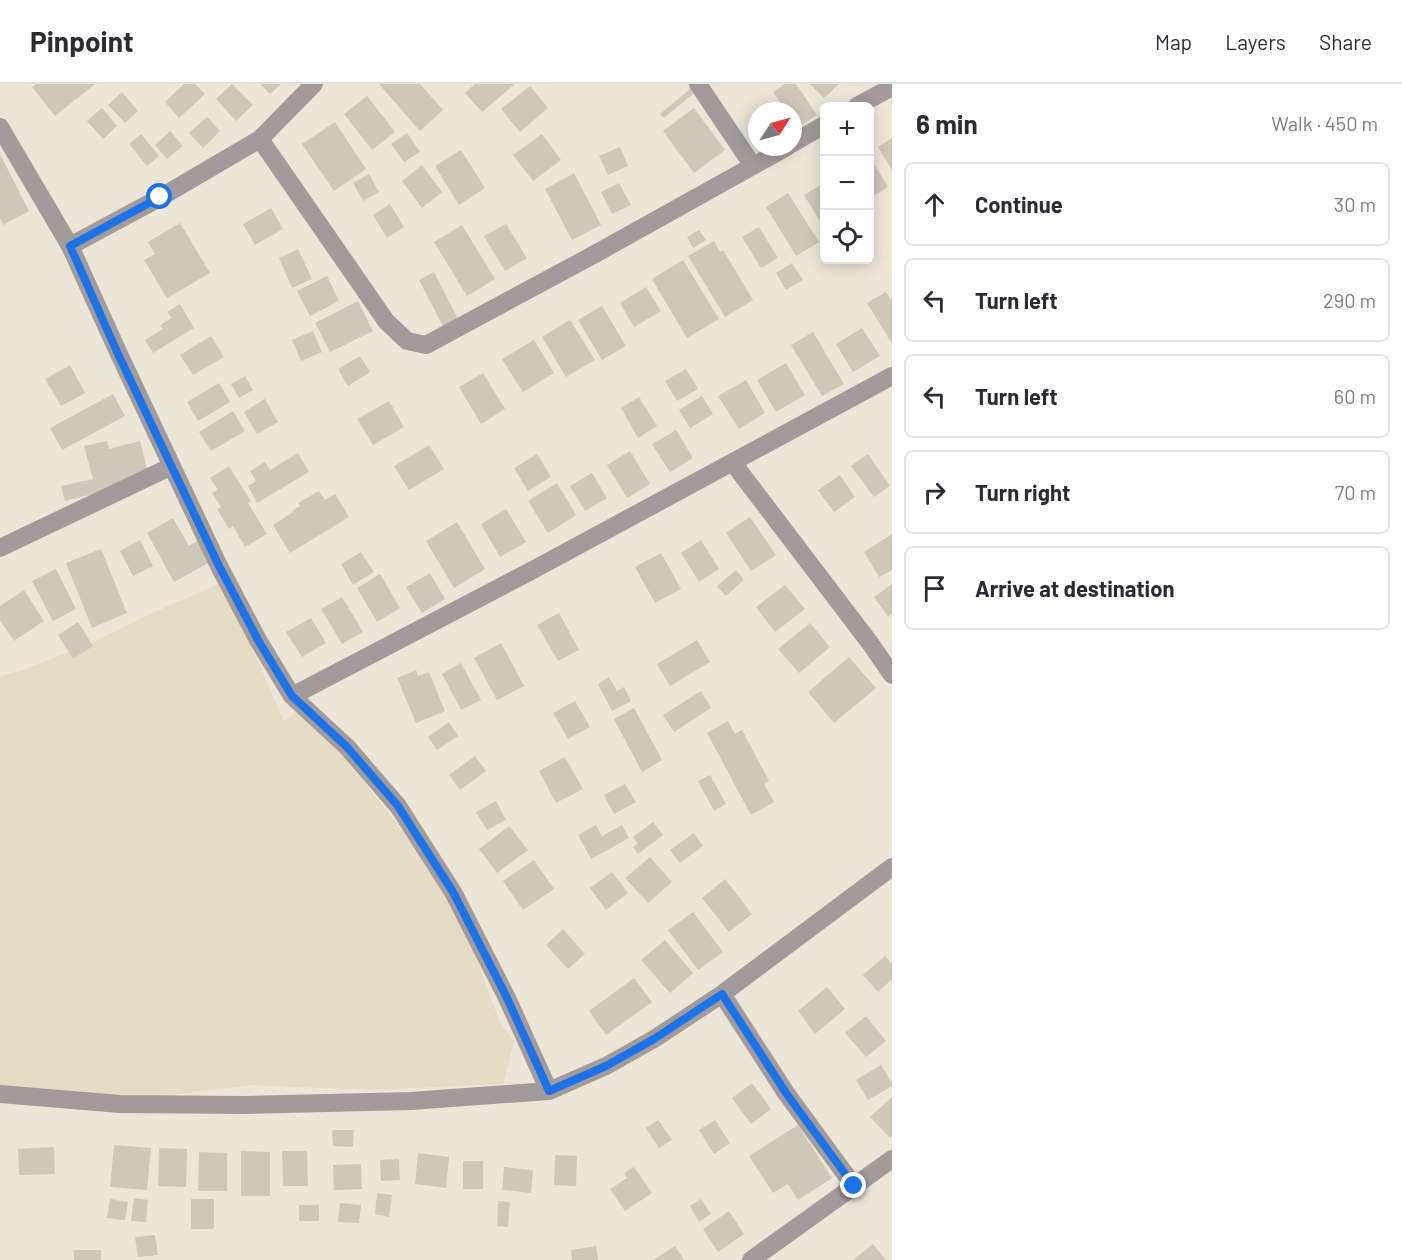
<!DOCTYPE html>
<html lang="en">
<head>
<meta charset="utf-8">
<style>
  :root { --surface:#fff; --page:#f7f7f7; --text:#2b2b33; --muted:#7c7c81; --line:#e1e1e2 }
  body { margin:0; font-family:Barlow,sans-serif; background:var(--page); color:var(--text) }
  .controls { position:absolute; right:18px; top:18px; display:grid; overflow:hidden; border-radius:9px; box-shadow:0 3px 15px #0003 }
  .controls button { width:54px; height:54px; display:grid; place-items:center; padding:0; border:0; border-bottom:2px solid var(--line); background:var(--surface); color:var(--text); font:30px sans-serif }
  .compass { position:absolute; left:748px; top:18px; width:54px; height:54px; border-radius:50%; background:var(--surface); box-shadow:0 3px 15px #0003; rotate:54deg }
  .stop { position:absolute; width:18px; height:18px; margin:-14px; border:4px solid #1a73e8; border-radius:50%; background:#fff }
  .stop.end { background:#1a73e8; border-color:#fff; box-shadow:0 2px 6px #0008 }
  .list { margin:0; padding:0; list-style:none }
  h2 { display:flex; justify-content:space-between; align-items:center; height:78px; margin:0; padding:0 24px; font-size:26px }
  h2 small { font-size:20px; font-weight:400; color:var(--muted) }
  .list li { display:grid; grid-template-columns:39px 1fr auto; gap:18px; align-items:center; box-sizing:border-box; height:84px; margin:0 12px 12px; padding:0 12px; border:2px solid var(--line); border-radius:9px }
  .list b { display:block; font-size:22px; white-space:nowrap }
  .list em { font-size:20px; font-style:normal; color:var(--muted) }
  .icon { flex:none; width:33px; height:33px; fill:none; stroke:currentColor; stroke-width:2; stroke-linecap:round; stroke-linejoin:round }
  .map { position:relative; flex:none; width:892px; height:1176px; overflow:hidden }
  header { display:flex; align-items:center; gap:36px; box-sizing:border-box; height:84px; padding:0 30px; background:var(--surface); border-bottom:2px solid var(--line) }
  header strong { font-size:28px }
  nav { display:flex; gap:33px; margin-inline-start:auto; font-size:21px }
  main { display:flex }
  aside { flex:1; background:var(--surface) }
  .map>svg:first-child { display:block }
</style>
</head>
<body>
<header>
<strong>Pinpoint</strong>
<nav><a>Map</a><a>Layers</a><a>Share</a></nav>
</header>
<main>
<div class="map">
<svg width="892" height="1176" viewBox="0 0 892 1176">
  <rect width="100%" height="100%" fill="#ece6d6"/>
  <path fill="#e4dcc5" d="M219 500 234 523 284 637 299 626 346 675 432 785 473 857 484 897 501 940 514 958 503 1000 370 1006 250 1001 118 1018 0 1002V592L24 586 91 559 150 530Z"/>
  <path fill="#cdc8b8" d="M36 0H95L55 32 32 3Z
    M184 0H195L205 10 179 34 165 18Z
    M232 0 253 21 236 37 216 15Z
    M260 0H281L270 10Z
    M379 0H420L443 26 420 47Z
    M475 0H515L482 28 465 9Z
    M696 0 700 4 664 34 660 30Z
    M785 0H796L817 31 797 44 793 38V27H786L773 8Z
    M810 0H839L824 14Z
    M530 2 548 24 520 48 501 25Z
    M122 8 138 27 125 39 108 21Z
    M367 12 395 48 372 66 344 30Z
    M102 24 117 42 103 55 87 37Z
    M694 24 725 66 694 89 663 47Z
    M207 33 220 47 203 64 189 49Z
    M335 38 366 85 334 107 302 60Z
    M170 47 183 62 167 75 155 61Z
    M407 49 420 68 404 78 391 60Z
    M141 50 159 72 147 82 129 60Z
    M542 50 561 76 533 97 513 71Z
    M892 54V86L878 63Z
    M620 63 628 82 608 91 599 72Z
    M461 66 485 104 459 121 435 82Z
    M0 70 29 127 3 141 0 134Z
    M870 73 888 103 870 114Z
    M422 81 442 108 422 124 402 97Z
    M574 89 601 141 572 156 545 105Z
    M369 90 379 108 363 117 353 99Z
    M619 99 631 121 612 130 601 108Z
    M824 99V144L804 111Z
    M788 109 819 158 796 172 766 123Z
    M390 120 404 143 387 154 373 131Z
    M271 124 283 145 255 161 243 140Z
    M180 139 210 189 167 214 144 176 155 170 148 158Z
    M506 140 527 174 505 187 484 152Z
    M462 141 495 195 467 212 434 158Z
    M759 143 778 174 761 184 742 153Z
    M699 146 706 156 693 164 687 153Z
    M714 157 720 168 723 166 753 216 725 233 688 172Z
    M298 165 312 195 292 204 279 174Z
    M683 176 719 235 687 254 652 195Z
    M792 179 803 196 786 206 776 189Z
    M434 188 459 237 444 244 419 196Z
    M327 192 339 217 310 232 297 207Z
    M646 203 661 227 634 243 620 219Z
    M886 208 892 217V260L867 219Z
    M358 217 373 247 330 268 315 239Z
    M180 220 194 244 153 269 145 256 163 245 160 241 172 234 167 228Z
    M602 222 626 262 602 276 578 236Z
    M570 236 595 276 566 293 542 253Z
    M862 244 880 272 853 288 836 260Z
    M313 247 322 268 301 277 292 256Z
    M813 248 844 300 822 312 791 261Z
    M211 252 224 273 193 291 180 271Z
    M534 256 554 289 523 308 502 275Z
    M360 272 370 288 348 302 338 285Z
    M786 279 805 311 776 328 757 296Z
    M70 281 85 309 61 322 45 295Z
    M686 285 698 305 677 317 665 297Z
    M483 289 505 325 481 340 459 303Z
    M245 292 253 306 239 314 231 300Z
    M746 296 765 329 739 345 718 312Z
    M219 299 230 318 198 337 187 318Z
    M113 310 125 332 62 366 50 344Z
    M702 312 713 330 690 344 679 326Z
    M639 313 657 342 638 354 621 324Z
    M265 315 278 338 257 350 244 328Z
    M389 317 404 343 373 361 357 335Z
    M233 327 245 347 211 367 199 348Z
    M676 346 693 374 670 388 652 360Z
    M107 357 109 365 140 357 150 396 65 417 61 402 93 395 84 362Z
    M429 361 444 385 409 406 394 382Z
    M630 367 650 400 627 414 607 381Z
    M298 369 309 388 257 419 248 402 256 397 250 387 265 378 270 386Z
    M537 370 551 393 528 407 514 384Z
    M868 370 890 402 874 413 851 382Z
    M229 382 251 417 248 419 267 450 245 463 233 442 229 445 217 425 221 423 212 409 218 406 210 394Z
    M592 389 607 414 585 427 570 402Z
    M840 391 855 413 834 428 818 406Z
    M557 399 576 431 548 449 528 417Z
    M319 407 325 416 335 410 349 433 290 469 273 441 293 428 292 427 300 422 298 419Z
    M506 425 526 458 500 473 481 440Z
    M750 433 776 471 751 487 726 449Z
    M173 434 189 462 197 457 210 478 174 498 147 449Z
    M457 438 485 485 454 504 426 457Z
    M892 450V486L879 493 864 468Z
    M140 456 153 482 133 492 120 467Z
    M701 456 719 485 699 498 681 469Z
    M101 465 127 529 92 544 66 479Z
    M361 468 374 488 353 501 341 480Z
    M661 469 681 505 655 519 635 483Z
    M56 485 76 525 53 537 32 497Z
    M736 486 744 496 726 512 717 502Z
    M430 489 445 515 422 529 406 503Z
    M380 490 400 524 377 538 357 504Z
    M892 500V530L888 533 874 513Z
    M785 501 805 525 775 548 756 523Z
    M24 506 44 537 14 557 0 536V522Z
    M342 513 363 548 342 560 321 525Z
    M559 529 579 566 558 577 537 541Z
    M311 534 326 559 302 573 286 548Z
    M78 538 93 562 73 575 58 551Z
    M810 539 830 563 799 589 778 565Z
    M697 556 710 578 670 602 657 580Z
    M501 559 524 602 497 616 474 574Z
    M849 573 876 604 834 639 808 608Z
    M461 579 481 616 461 626 442 590Z
    M416 586 418 592 429 588 445 627 416 639 397 594Z
    M609 593 617 607 624 603 631 617 612 627 598 600Z
    M701 607 711 624 674 648 663 631Z
    M575 617 590 643 568 655 553 629Z
    M634 624 662 676 642 688 614 635Z
    M728 637 735 650 742 646 769 697 764 700 774 718 751 731 707 649Z
    M449 638 458 652 437 666 428 653Z
    M475 672 486 687 460 706 449 691Z
    M565 673 583 705 556 719 539 687Z
    M710 691 726 720 714 727 698 697Z
    M625 700 636 718 614 730 604 711Z
    M496 717 506 736 487 746 476 728Z
    M653 738 663 751 638 770 633 763 638 760 633 753Z
    M596 741 602 752 622 741 629 754 591 775 578 751Z
    M509 742 528 766 497 789 479 765Z
    M694 749 703 762 680 779 670 766Z
    M650 773 672 798 648 819 625 794Z
    M534 776 554 805 523 826 503 797Z
    M612 788 628 809 606 826 590 804Z
    M725 795 752 830 729 848 702 814Z
    M693 828 723 868 698 886 668 846Z
    M563 845 585 870 568 885 546 861Z
    M665 856 693 889 670 909 641 876Z
    M885 872 892 880V895L878 908 863 891Z
    M634 894 652 918 606 951 589 927Z
    M827 903 845 925 815 950 798 927Z
    M866 932 886 957 866 973 845 949Z
    M881 981 892 999V1002L868 1016 856 996Z
    M752 999 771 1025 751 1040 732 1014Z
    M892 1013V1052L890 1054 870 1033Z
    M658 1036 672 1056 659 1064 646 1044Z
    M715 1036 730 1059 714 1070 699 1046Z
    M798 1041 832 1094 798 1116 788 1100 773 1109 749 1072Z
    M332 1046H354L353 1063 333 1062Z
    M114 1061 151 1064 147 1106 110 1103Z
    M54 1063 55 1090 19 1091 18 1065Z
    M159 1064 187 1065 186 1103 158 1102Z
    M241 1067 270 1068V1112H241Z
    M282 1067H307L308 1102H283Z
    M199 1068 227 1069V1107H198Z
    M418 1069 449 1073 446 1104 415 1100Z
    M555 1071 577 1072 576 1102 554 1101Z
    M399 1075 400 1096 381 1097 380 1076Z
    M463 1077H483V1105H463Z
    M361 1080 362 1105 334 1106 333 1081Z
    M504 1083 533 1086 531 1109 502 1106Z
    M634 1083 652 1109 625 1127 610 1105 627 1094 624 1089Z
    M377 1109 392 1111 389 1133 375 1130Z
    M134 1114 148 1116 146 1138 131 1137Z
    M110 1115 128 1118 125 1136 107 1134Z
    M191 1115H214V1145H191Z
    M701 1115 711 1130 699 1138 690 1122Z
    M498 1117 510 1118 508 1143 497 1142Z
    M340 1119 361 1121 359 1139 338 1138Z
    M299 1121H319V1137H299Z
    M729 1127 744 1150 718 1168 703 1145Z
    M155 1151 158 1171 138 1173 135 1153Z
    M873 1160 886 1176H853Z
    M596 1162 598 1176H572L571 1166Z
    M675 1162 684 1176H653Z
    M74 1166H101V1176H74Z"/>
  <g fill="none" stroke-linecap="round" stroke-linejoin="round">
    <path stroke="#a39a9b" stroke-width="18" d="M698 0 753 82
      M857 22 892 3
      M0 43 70 162 119 270 219 482 258 556 292 612 347 663 398 722 453 808 507 914 549 1007
      M260 55 314 0
      M793 59 824 41
      M70 162 161 113 260 55 386 237 407 257 426 261 595 170 787 63
      M733 379 870 559 892 591
      M0 464 172 382
      M292 612 531 487 892 292
      M722 910 786 1009 854 1102
      M0 1010 120 1020 245 1021 411 1017 549 1007 606 982 654 955 722 910 892 783
      M751 1176 892 1075"/>
  </g>
  <g fill="none" stroke-linecap="round" stroke-linejoin="round">
    <path stroke="#1a73e8" stroke-width="8" d="M160 113 70 162 118 270 219 482 258 556 292 612 347 663 398 722 453 808 507 914 549 1007 606 982 654 955 722 910 786 1009 854 1102"/>
  </g>
</svg>
<div class="controls">
<button>+</button>
<button>−</button>
<button><svg class="icon" aria-label="locate" viewBox="0 0 24 24"><circle cx="12" cy="12" r="6"/><path d="M12 2v4M12 18v4M2 12h4M18 12h4"/></svg></button>
</div>
<svg class="compass" viewBox="-18 -18 36 36"><path d="M0-13l5 13h-10z" fill="#e53935"/><path d="M0 13l5-13h-10z" fill="#7c7c81"/></svg>
<div class="stop" style="left:160px;top:113px"></div>
<div class="stop end" style="left:854px;top:1102px"></div>
</div>
<aside>
<h2>6 min<small>Walk · 450 m</small></h2>
<ul class="list">
<li><svg class="icon" aria-label="ahead" viewBox="0 0 24 24"><path d="M12 20V5M6 11l6-6 6 6"/></svg><div><b>Continue</b></div><em>30 m</em></li>
<li><svg class="icon" aria-label="left" viewBox="0 0 24 24"><path d="M17 20v-9H6M10 6l-5 5 5 5"/></svg><div><b>Turn left</b></div><em>290 m</em></li>
<li><svg class="icon" aria-label="left" viewBox="0 0 24 24"><path d="M17 20v-9H6M10 6l-5 5 5 5"/></svg><div><b>Turn left</b></div><em>60 m</em></li>
<li><svg class="icon" aria-label="right" viewBox="0 0 24 24"><path d="M7 20v-9h11M14 6l5 5-5 5"/></svg><div><b>Turn right</b></div><em>70 m</em></li>
<li><svg class="icon" aria-label="arrive" viewBox="0 0 24 24"><path d="M6 21V4h12l-3 4 3 4H6"/></svg><div><b>Arrive at destination</b></div></li>
</ul>
</aside>
</main>
</body>
</html>
